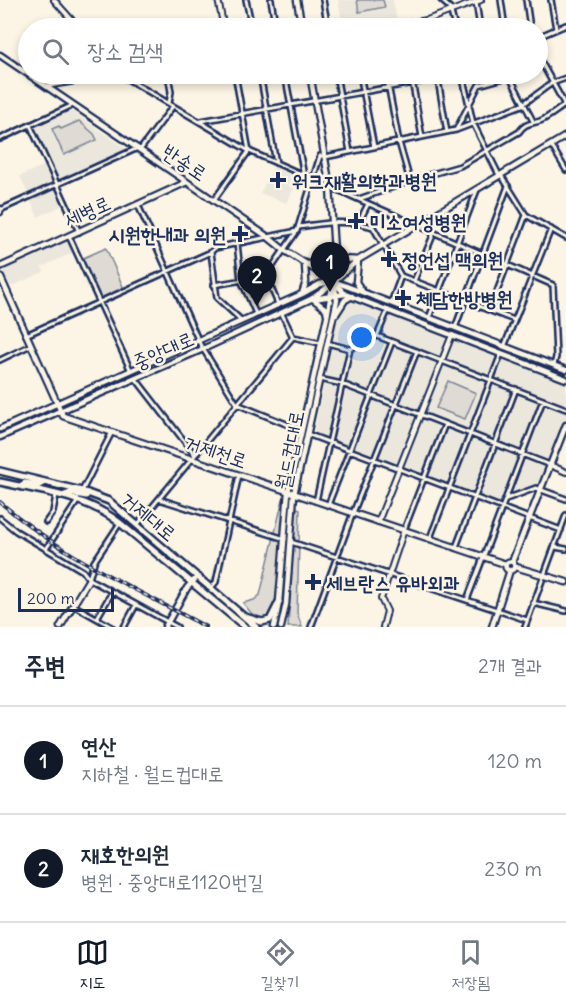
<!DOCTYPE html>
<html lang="ko">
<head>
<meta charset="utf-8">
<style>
  :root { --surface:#fff; --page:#f6f6f7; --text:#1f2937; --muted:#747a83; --line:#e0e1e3; --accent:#111827 }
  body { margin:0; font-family:Delius,"Poor Story",sans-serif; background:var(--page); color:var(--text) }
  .scale { position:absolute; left:18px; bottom:15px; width:96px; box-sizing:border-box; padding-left:6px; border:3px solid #1b2f5e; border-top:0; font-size:16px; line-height:21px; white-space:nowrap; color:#1b2f5e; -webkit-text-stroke:4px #fcf5e5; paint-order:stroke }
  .you { position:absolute; left:362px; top:338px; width:21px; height:21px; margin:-15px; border:4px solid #fff; border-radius:50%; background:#1a73e8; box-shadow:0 0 0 9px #1a73e833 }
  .badge { display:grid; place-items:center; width:39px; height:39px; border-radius:50%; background:var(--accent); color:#fff; font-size:20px; font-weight:700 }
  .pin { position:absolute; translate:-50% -50px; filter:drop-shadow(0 2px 3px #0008) }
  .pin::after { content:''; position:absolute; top:32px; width:21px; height:18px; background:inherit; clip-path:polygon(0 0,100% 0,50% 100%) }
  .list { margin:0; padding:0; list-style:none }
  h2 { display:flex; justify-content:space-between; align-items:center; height:78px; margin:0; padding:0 24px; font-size:26px }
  h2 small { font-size:20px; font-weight:400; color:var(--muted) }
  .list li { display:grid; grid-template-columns:39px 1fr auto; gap:18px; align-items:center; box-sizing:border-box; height:108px; padding:0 24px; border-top:2px solid var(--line) }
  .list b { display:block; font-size:22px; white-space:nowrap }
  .list p { margin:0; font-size:20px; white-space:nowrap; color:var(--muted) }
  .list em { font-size:20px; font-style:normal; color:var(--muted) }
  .icon { flex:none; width:33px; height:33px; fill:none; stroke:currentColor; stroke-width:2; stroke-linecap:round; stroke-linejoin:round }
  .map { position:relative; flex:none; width:566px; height:627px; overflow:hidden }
  .search { position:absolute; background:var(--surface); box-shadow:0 3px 9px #0003; left:18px; right:18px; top:18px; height:66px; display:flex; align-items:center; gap:15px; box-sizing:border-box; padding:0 21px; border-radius:33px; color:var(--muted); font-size:22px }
  .sheet { height:294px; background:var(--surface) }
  nav { display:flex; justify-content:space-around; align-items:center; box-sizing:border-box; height:84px; border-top:2px solid var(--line); background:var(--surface); font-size:16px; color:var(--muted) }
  nav a { display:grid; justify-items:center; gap:3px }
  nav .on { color:var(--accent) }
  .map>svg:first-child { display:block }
</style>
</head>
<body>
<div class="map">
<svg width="566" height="627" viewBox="0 0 566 627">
  <rect width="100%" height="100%" fill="#fcf5e5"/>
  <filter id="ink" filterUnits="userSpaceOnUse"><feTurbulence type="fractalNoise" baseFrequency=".0167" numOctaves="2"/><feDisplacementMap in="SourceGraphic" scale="12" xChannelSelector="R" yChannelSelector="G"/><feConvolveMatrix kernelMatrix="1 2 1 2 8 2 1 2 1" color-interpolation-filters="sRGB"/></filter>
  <g filter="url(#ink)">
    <path fill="#ece7dc" d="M338 0H393L397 21 346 28 343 27Z
      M71 110 129 151 54 185 63 205 38 217 20 176 45 165 47 169 51 167 33 127Z
      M274 167 292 176 288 185 294 189 286 203 260 193Z
      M68 239 74 252 42 267 44 272 10 287 3 271 29 256Z
      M354 298 414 324 566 380V420L539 486 506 497 502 506 314 434 336 320 339 310 345 303Z"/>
    <path fill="#dfdbd4" stroke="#7d8599" stroke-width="1.5" d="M357 0H383L385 7 359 12Z
      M79 121 94 134 97 140 64 155 52 129 59 126 61 129Z
      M106 248 124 289 100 300 81 259Z
      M448 381 476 393 465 419 436 408Z
      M283 499 285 500C282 536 283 582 272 616L263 620 252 614 243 603 254 600 260 595Z
      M295 507 300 509 297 613 302 627H288Z"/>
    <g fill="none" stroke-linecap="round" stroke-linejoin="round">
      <defs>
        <path id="minor" d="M246 0 252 28
          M271 0 276 28
          M323 0 328 28
          M441 0 450 8 455 28
          M501 0 505 28
          M526 0 530 28
          M551 0 556 29
          M476 2 480 28
          M427 20 428 28
          M538 37 566 25
          M538 56 566 107
          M119 74 249 151 553 285 556 357 554 365
          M168 74 171 92 169 103
          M235 74 249 151
          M260 74 276 163
          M285 74 304 176
          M336 74 350 152
          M360 74 374 147
          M386 74 399 142 410 181
          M411 74 422 137
          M437 74 447 132
          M462 74 473 123 499 175
          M510 77 533 121
          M201 121 413 83 437 78 449 74
          M30 125 79 232
          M456 130 479 85 518 74
          M0 139 73 105
          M551 145 566 170
          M140 150 173 106
          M325 157 456 130 522 105 552 83 566 78
          M501 175 526 215 566 238
          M359 199 425 176 460 166 519 132C525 123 530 124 540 121 548 118 557 110 565 105
          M214 200 249 151
          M138 205 200 344 237 404 301 430
          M0 210 138 148
          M359 222 368 204
          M299 227C324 223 349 219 373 227L401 276 514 320
          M69 236 131 371
          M237 243 241 280 256 314
          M211 252 217 298 242 321
          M266 276 297 231 320 156H323
          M266 276 278 304
          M414 281 434 233
          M214 285 266 276
          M391 303 401 276
          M490 310 526 215
          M282 314 293 337 321 343
          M429 318 477 190
          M455 328 508 186
          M26 335 211 252 215 248 297 231
          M377 336 388 310
          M327 343 350 349 377 336 566 409
          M504 347 551 229
          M0 360 31 345
          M136 379 195 455
          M319 379 342 384 550 465
          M307 434 561 530
          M82 491 112 432
          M159 499 285 539
          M506 499 536 488 566 499
          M316 501 350 349
          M328 505 392 342
          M0 518 16 531 83 571 89 579 177 627
          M46 522 53 512 56 495
          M138 524 293 337
          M404 530 445 424
          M430 538 501 354
          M291 542 527 620
          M456 547 516 389
          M555 547 566 549
          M46 549 77 502
          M89 579 94 562 120 523
          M211 588 216 582 239 475
          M467 600 543 400
          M533 603 566 611
          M73 605 112 627
          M97 618 112 592
          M124 627 136 605
          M311 627 353 513 417 351
          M525 627 566 515"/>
        <path id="tertiary" d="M54 0 79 28
          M218 0 224 28
          M379 28 427 20 481 0
          M46 86 118 74
          M550 465 566 472
          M378 522 452 335
          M383 627 387 611 381 599 404 530"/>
        <path id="secondary" d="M297 0 302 28
          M0 55 268 237 284 250 333 281 345 294 566 379
          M0 209V212
          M334 252 341 259 358 260
          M358 260 356 282 362 291
          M0 267 187 182
          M0 276 63 416 505 564
          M302 294 306 282 305 264C318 264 326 262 334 252
          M313 299 345 294
          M313 299 326 309 327 314
          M336 314 345 300 352 296
          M0 429 302 294 320 284 333 281 566 370
          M0 437 203 349 311 299 324 290 358 260 566 136
          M505.5 566a4.5 4.5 0 1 1 9 0a4.5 4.5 0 1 1-9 0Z
          M512 562 566 425
          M516 567 566 582
          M60 627 89 579
          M165 627 187 588 197 577
          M274 627 279 602 288 492 327 317 333 281 334 252 330 187 310 74
          M281 627 286 604 294 494 337 300 334 284
          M492 627 510 570"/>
        <path id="primary" d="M0 471 82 491 109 501 256 627
          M0 482C41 491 86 496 120 523L245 627
          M22 487 25 483 39 485 45 482
          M62 496 70 493 86 496 88 493
          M245 617 262 622 270 620 279 602"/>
      </defs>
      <use href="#minor" stroke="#1b2f5e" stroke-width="8"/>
      <use href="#tertiary" stroke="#1b2f5e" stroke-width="8"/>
      <use href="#secondary" stroke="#1b2f5e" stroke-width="9"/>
      <use href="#primary" stroke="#1b2f5e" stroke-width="10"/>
      <use href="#minor" stroke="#fcf5e5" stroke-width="3"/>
      <use href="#tertiary" stroke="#fcf5e5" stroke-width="4"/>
      <use href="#secondary" stroke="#fcf5e5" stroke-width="4.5"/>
      <use href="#primary" stroke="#fcf5e5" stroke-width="5"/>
      <defs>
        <path id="rail" d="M0 502C61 556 136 589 206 627"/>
      </defs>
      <use href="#rail" stroke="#1b2f5e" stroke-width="4"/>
      <use href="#rail" stroke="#fcf5e5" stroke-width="1.5" stroke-dasharray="4.5" stroke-linecap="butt"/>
    </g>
  </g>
  <g fill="#1b2f5e" stroke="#fcf5e5" stroke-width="2">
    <path d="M275 171h6v6h6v6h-6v6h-6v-6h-6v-6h6z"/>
    <path d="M353 212h6v6h6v6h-6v6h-6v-6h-6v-6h6z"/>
    <path d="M237 225h6v6h6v6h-6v6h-6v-6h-6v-6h6z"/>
    <path d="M386 250h6v6h6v6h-6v6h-6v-6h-6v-6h6z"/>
    <path d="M400 289h6v6h6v6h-6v6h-6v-6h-6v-6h6z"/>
    <path d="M310 573h6v6h6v6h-6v6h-6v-6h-6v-6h6z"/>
  </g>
  <g text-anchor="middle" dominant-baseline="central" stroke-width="5" stroke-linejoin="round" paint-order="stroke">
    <g font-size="20" fill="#1b2f5e" stroke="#fcf5e5">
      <text transform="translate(185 162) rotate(34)">반송로</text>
      <text transform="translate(87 211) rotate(-24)">세병로</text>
      <text transform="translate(163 350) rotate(-24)">중앙대로</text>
      <text transform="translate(289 450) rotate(-79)">월드컵대로</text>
      <text transform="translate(216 451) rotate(19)">거제천로</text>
      <text transform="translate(149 516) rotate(40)">거제대로</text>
    </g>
    <g font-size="20" font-weight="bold" fill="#1b2f5e" stroke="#fcf5e5" text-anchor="start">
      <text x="292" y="180">워크재활의학과병원</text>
      <text x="370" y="221">미소여성병원</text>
      <text x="226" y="234" text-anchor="end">시원한내과 의원</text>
      <text x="402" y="259">정언섭 맥의원</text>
      <text x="416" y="298">체담한방병원</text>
      <text x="326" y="582">세브란스 유바외과</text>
    </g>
  </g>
</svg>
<div class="scale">200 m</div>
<div class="you"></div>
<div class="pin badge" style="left:330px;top:292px">1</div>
<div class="pin badge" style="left:257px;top:306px">2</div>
<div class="search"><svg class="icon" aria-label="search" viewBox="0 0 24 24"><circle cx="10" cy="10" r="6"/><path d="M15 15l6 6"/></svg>장소 검색</div>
</div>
<section class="sheet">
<h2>주변<small>2개 결과</small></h2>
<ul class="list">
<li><span class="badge">1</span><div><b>연산</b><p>지하철 · 월드컵대로</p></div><em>120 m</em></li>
<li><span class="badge">2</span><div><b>재호한의원</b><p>병원 · 중앙대로1120번길</p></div><em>230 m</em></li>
</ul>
</section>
<nav>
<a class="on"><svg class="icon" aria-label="map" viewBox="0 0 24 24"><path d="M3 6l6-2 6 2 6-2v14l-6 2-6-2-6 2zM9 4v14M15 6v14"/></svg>지도</a>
<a><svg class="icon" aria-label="directions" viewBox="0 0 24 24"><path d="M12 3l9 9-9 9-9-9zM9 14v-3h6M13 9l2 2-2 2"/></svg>길찾기</a>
<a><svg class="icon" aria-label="saved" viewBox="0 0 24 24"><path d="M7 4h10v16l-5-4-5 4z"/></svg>저장됨</a>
</nav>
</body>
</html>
